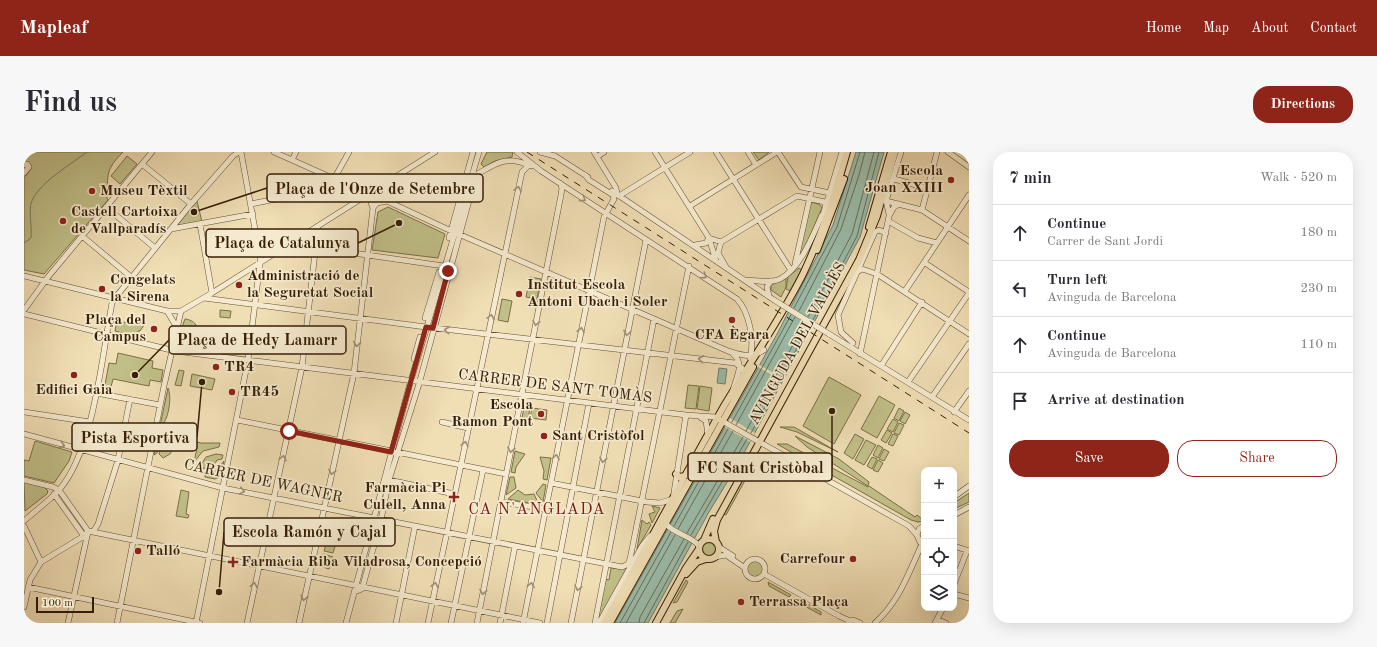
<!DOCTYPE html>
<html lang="en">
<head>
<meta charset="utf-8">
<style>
  :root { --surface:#fff; --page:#f7f7f7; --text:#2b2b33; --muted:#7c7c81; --line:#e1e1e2; --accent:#8f2418 }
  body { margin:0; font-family:"Old Standard TT",serif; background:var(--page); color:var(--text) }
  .controls { position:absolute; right:12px; bottom:12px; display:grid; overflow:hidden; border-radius:8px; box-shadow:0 4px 16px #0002 }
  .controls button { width:36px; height:36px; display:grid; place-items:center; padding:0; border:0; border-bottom:1px solid var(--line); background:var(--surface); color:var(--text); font:20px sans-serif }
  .scale { position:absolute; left:12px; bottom:10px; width:58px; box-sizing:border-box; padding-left:4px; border:2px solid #371e06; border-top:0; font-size:11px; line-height:14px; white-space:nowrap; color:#371e06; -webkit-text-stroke:3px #f5eacf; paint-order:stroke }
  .stop { position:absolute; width:12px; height:12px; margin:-9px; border:3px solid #8f2418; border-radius:50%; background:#fff }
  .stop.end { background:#8f2418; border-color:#fff; box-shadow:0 1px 4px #0008 }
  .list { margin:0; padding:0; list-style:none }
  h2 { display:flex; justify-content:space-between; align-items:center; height:52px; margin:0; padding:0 16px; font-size:17px }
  h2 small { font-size:13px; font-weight:400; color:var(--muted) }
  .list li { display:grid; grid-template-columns:26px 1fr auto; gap:12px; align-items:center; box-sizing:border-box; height:56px; padding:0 16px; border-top:1px solid var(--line) }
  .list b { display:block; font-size:15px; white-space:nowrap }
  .list p { margin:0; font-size:13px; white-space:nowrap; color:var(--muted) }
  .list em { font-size:13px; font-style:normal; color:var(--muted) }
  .actions { display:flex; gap:8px; padding:12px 16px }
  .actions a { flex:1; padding:9px 0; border:1px solid var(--accent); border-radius:16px; text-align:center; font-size:14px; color:var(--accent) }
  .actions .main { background:var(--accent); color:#fff }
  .icon { flex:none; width:22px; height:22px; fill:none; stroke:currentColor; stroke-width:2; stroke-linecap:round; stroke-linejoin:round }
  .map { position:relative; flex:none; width:945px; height:471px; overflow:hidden; border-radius:16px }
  header { display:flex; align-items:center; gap:24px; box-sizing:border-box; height:56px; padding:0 20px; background:var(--accent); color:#fff }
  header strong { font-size:19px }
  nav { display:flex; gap:22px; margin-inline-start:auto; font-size:14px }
  .intro { display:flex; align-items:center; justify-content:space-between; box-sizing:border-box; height:96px; padding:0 24px }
  h1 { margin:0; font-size:28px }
  .button { padding:10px 18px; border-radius:16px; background:var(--accent); color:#fff; font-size:14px; font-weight:700 }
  main { display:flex; gap:24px; padding:0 24px }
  aside { flex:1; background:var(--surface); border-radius:16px; box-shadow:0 4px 16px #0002 }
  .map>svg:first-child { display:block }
</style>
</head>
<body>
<header>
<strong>Mapleaf</strong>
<nav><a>Home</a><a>Map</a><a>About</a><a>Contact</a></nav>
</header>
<div class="intro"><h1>Find us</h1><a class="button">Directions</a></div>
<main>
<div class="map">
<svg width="945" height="471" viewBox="0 0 945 471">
  <rect width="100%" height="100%" fill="#f0deb5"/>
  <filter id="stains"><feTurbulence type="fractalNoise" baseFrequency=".005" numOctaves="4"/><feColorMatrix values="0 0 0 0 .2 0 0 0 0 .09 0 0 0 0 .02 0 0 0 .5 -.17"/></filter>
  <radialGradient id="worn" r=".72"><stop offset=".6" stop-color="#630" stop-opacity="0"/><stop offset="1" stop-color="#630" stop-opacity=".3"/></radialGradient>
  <path fill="#c1bf88" stroke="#7c6e47" d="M0 0H99C81 18 84 23 83 46L84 48 20 122 0 118V26L6 18V13L0 7Z
    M463 0H489L488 5 471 9 460 15 457 12Z
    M729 0H745L735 8Z
    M103 4 113 12 96 32 87 24Z
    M173 49 178 70 157 74 154 72Z
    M786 50 795 52 798 56 779 100H775Z
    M364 55 421 82 414 106 348 98 354 60Z
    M775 116 778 118 766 139 762 137 764 125Z
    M506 125 517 127 513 147 502 145Z
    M762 126V135L757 145 747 138V133Z
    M478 147 488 149 484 170 474 168Z
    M196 158 207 159 206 166 196 165Z
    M161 167C170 168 176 174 171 183L159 181V172Z
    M93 168 103 171 104 169 120 173 116 179H114L113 185 91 179Z
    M94 201 129 209 128 216 139 218 137 230 126 228 125 234 89 227 86 239 80 238 85 211 92 212Z
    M155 218 160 219 157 234 151 233Z
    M168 222 191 227 188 238 166 234Z
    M805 225 837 243 810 292 779 274Z
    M664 233 675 234 672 257 661 256Z
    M676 234 688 236 685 259 673 257Z
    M144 236C148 244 145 270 136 274Z
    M855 244 871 253 853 286 837 277Z
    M500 255 506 256 504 267 498 266Z
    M508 256 523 258 522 268 506 266Z
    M875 256 880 259 875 269 870 266Z
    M881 260 886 263 881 272 876 269Z
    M869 267 874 270 869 280 863 277Z
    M875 271 880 273 875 283 870 281Z
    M756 275H770L814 300 773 280Z
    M135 278 139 281 133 301 130 303Z
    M863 278 868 281 862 291 857 288Z
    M142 281C145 285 151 284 150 291L148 289 146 295 148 298 146 302 139 306 135 302Z
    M831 282 840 287 829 307 820 301Z
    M869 282 874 284 869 294 864 292Z
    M771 284 815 307 845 330 844 334 783 295Z
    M842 288 852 293 840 313 831 308Z
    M11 289 48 300 45 309 30 331 0 324V308L5 309Z
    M169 289 177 291H196L195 295 179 299 170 310 173 296 164 294 165 291Z
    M753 292H763L844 335 845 334 891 365 893 363 900 369 894 370 887 368Z
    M854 293 859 296 854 306 849 303Z
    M860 297 865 300 860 309 855 307Z
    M491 299 501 302 492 315 491 321 487 320Z
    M192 302 199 303 198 307 193 308C189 316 183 317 175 316L182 305Z
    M733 302 735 303 702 363 699 362Z
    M744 304 747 307 752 308 736 312 726 329 725 326 734 311Z
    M516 305 527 306 523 328 519 327 520 319Z
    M848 305 853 307 848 317 843 314Z
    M854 308 859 311 854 320 849 318Z
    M200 309 197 324 191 327 181 325V323L191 320Z
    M486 325H490L492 336 482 343Z
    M0 330 20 335 24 339 23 342 1 359Z
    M519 332 522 333 519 350 512 341Z
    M157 338 165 340 162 362 165 363 164 366 152 364Z
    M494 338 501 343 510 342 515 353 484 347Z
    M945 341V350L930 357V351Z
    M628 354 636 356 628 371 625 362 631 360Z
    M618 368 623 372 625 370 627 373 613 397Z
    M306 379 315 382 309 401 300 399Z
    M677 397a8 8 0 1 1 16 0a8 8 0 1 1-16 0Z
    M299 402 309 405 305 417 296 414Z
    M723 417a8 8 0 1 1 16 0a8 8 0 1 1-16 0Z
    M605 412 573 471 581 427 585 428 587 416 598 417Z
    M662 428 664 430 653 450 649 451Z
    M744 430 767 443 765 445 745 434Z
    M779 449 797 460V463L777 452Z
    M659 457 651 471H646L653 459Z"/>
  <path fill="#9bbcaa" stroke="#737d68" d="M832 0H860L836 85 713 314 685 360 624 471H591L753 182 809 73Z
    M695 216 703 217 701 232 693 231Z"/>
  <path fill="#f0deb5" d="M735 213 761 227 759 229 734 215Z
    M706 266 731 281 726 290 701 275Z"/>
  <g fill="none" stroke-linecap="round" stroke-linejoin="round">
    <path stroke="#696d58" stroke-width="1" d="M770 156 813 75 836 0
      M775 159 817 77 835 23 841 0
      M784 165 828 82 850 0
      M789 168 833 84 855 0
      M708 270 767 163
      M712 273 771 165
      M722 279 781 171
      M727 281 785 174
      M650 374 704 277
      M654 377 709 279
      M663 381 719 285
      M667 383 723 287
      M596 471 647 380
      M602 471 651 383
      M615 471 616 465 660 387
      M620 471 664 390"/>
    <path stroke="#737d68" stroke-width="1" d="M0 91 7 86C8 75 5 63 7 52 11 33 49 11 63 0"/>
    <defs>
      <path id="minor" d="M250 0 344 42
        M493 0 517 19 713 147C725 160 731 188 726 206
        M516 0 531 4 564 25
        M570 0 592 36 593 43
        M631 0 685 86 692 109
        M692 0 766 117
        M724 0 732 13
        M754 0 777 35 806 41 809 48
        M924 0 945 15
        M573 5 580 0
        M268 8 272 0
        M118 12 167 52
        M0 13 3 12 5 15 0 21
        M450 24C471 12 482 2 507 14
        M310 27 325 0
        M870 27 903 36
        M349 39 363 49 423 77 704 199C718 203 727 207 740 198
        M588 39 750 148
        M595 44 666 0
        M857 45 858 48 898 58 945 89
        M227 52 252 47 288 44
        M666 54 753 0
        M82 55 131 96
        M349 56 353 51 363 49
        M898 58 913 0
        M865 62 862 49 877 0
        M798 66 818 0
        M864 69 894 86 913 91
        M176 72 188 141
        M147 77 229 62
        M58 84 107 125
        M425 86 449 0
        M685 86 697 90 773 44 801 50V53
        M697 90 694 101 702 115
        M266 92 420 114
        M671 93 682 91 685 86
        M901 111 945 140
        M771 112 796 0
        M827 123 838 117 853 122 945 182
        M0 124 143 159H157L188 141 411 0
        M721 128C732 128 746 132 756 127 777 116 789 83 798 63
        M881 139 945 43
        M745 144 743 135 747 129
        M180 146 402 175 711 211 718 216 722 222
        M0 158 24 125 128 0
        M143 159 152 174
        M0 162 151 199 662 263 691 265 885 374 893 383
        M401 166 415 120
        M805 182 945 268
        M829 191 817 180 814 163 851 80 855 78 862 81
        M708 201C722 212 712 225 709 238
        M836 202 865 64 870 55 875 52
        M390 207 396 185
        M857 214 898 150
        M884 230 945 141
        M72 241 136 253
        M908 245 945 192
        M0 260 66 270
        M930 260 945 239
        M676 265 682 269 684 283
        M213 268 482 322
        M418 270 444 276
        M0 282 199 336 598 415 604 412 606 407 665 114
        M0 328 29 335 35 338 64 379
        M365 328 430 342
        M527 331 623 350 636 351 649 347 662 263
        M30 342 60 384
        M930 345 945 334
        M477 350 522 357
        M930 363 945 355
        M640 368C645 381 667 383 675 394
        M0 369C11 359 25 349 35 338 70 298 78 204 88 151L91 146 167 52 209 4 215 0
        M0 374 17 410
        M64 379 516 471
        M69 380 74 372 94 308 106 247
        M900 392 896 390 893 383 895 377 900 374
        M930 394 945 399
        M695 395 709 404
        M691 405 702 403 721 416
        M721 417a10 10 0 1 1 20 0a10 10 0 1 1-20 0Z
        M740 422 815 464 826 469
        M930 432 943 399
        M4 435 176 471
        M330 440 338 437 357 368 365 328 395 232 452 23
        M930 442 945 446
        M0 455 6 428 17 410 60 384 64 379
        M914 468 922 471
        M824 470 829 468 836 471
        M44 471 64 380
        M93 471 140 234 157 159
        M172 471 224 208 236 111V105L217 0
        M223 471 278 215 294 74
        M275 471 330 221 349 56 344 42
        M322 471 385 235 455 0
        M372 471 391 374
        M404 471 498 20 505 13
        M427 471 459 318
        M453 471 537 43 538 36 536 31
        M476 471 491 394
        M499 471 580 65 590 47 589 43 565 28 561 23
        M523 471 565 251
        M547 471 622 88
        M571 471 630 167
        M575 471 618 394 626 384
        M851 471C876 448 884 422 898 392
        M911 471 919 456"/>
      <path id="major" d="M845 75 867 0
        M793 98 820 27
        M652 322 655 325 661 324
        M675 397a10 10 0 1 1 20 0a10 10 0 1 1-20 0Z
        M680 388 689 367
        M692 390 690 379 693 368 835 108 853 64 871 0
        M662 422 673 410 682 407
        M580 471C621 399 659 326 700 254 726 210 756 168 779 122 797 84 812 40 823 0
        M586 471 729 215
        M632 471 662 416 675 397"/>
    </defs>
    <use href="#minor" stroke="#654e32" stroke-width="6"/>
    <use href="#major" stroke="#371e06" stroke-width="8"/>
    <use href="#minor" stroke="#f5eacf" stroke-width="5"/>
    <use href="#major" stroke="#f0deb5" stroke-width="6"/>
    <path stroke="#371e06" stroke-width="1" stroke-dasharray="7 7" stroke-linecap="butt" d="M503 0 945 281"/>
    <defs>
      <path id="minor-bridge" d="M750 148 805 182"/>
    </defs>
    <use href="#minor-bridge" stroke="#654e32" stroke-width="6" stroke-linecap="butt"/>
    <use href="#minor-bridge" stroke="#f5eacf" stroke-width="5"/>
  </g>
  <defs><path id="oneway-chevron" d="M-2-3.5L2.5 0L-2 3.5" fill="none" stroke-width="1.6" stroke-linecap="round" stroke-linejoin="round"/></defs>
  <g stroke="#a08e75">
    <use href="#oneway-chevron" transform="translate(494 37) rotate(-78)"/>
    <use href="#oneway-chevron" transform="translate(559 47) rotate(34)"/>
    <use href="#oneway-chevron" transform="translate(680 124) rotate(33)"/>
    <use href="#oneway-chevron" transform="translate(467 165) rotate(-78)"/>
    <use href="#oneway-chevron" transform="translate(512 171) rotate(101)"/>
    <use href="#oneway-chevron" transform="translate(423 178) rotate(-173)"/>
    <use href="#oneway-chevron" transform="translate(557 178) rotate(-79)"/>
    <use href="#oneway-chevron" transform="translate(603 181) rotate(99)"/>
    <use href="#oneway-chevron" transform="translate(333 192) rotate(96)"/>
    <use href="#oneway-chevron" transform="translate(677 207) rotate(-173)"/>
    <use href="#oneway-chevron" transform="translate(441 292) rotate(-78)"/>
    <use href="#oneway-chevron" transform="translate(38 293) rotate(15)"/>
    <use href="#oneway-chevron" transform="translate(487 298) rotate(100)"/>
    <use href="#oneway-chevron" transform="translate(532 305) rotate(-79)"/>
    <use href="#oneway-chevron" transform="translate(259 306) rotate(-77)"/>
    <use href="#oneway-chevron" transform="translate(579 308) rotate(101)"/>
    <use href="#oneway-chevron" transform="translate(308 320) rotate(102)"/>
    <use href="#oneway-chevron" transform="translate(218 339) rotate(11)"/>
    <use href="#oneway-chevron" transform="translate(230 433) rotate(-79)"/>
    <use href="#oneway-chevron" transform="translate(411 433) rotate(-78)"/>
    <use href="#oneway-chevron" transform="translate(507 433) rotate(-79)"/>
    <use href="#oneway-chevron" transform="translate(554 436) rotate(102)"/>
    <use href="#oneway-chevron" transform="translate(459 440) rotate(101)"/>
    <use href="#oneway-chevron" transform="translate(280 446) rotate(103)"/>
  </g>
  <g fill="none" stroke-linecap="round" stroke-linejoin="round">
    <path stroke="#8f2418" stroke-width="5" d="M265 279 367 300 402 175 409 176 424 119"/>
  </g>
  <g fill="#8f2418" stroke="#f5eacf" stroke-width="1.5">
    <circle cx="927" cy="28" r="4"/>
    <circle cx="68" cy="39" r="4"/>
    <circle cx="39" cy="69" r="4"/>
    <circle cx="215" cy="133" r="4"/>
    <circle cx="78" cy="137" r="4"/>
    <circle cx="495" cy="142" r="4"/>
    <circle cx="708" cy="168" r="4"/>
    <circle cx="130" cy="177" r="4"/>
    <circle cx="192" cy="215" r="4"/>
    <circle cx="50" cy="223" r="4"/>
    <circle cx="208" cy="240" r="4"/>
    <circle cx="517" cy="262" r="4"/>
    <circle cx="520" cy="284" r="4"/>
    <path d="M428 339h4v4h4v4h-4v4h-4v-4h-4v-4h4z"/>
    <circle cx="114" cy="399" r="4"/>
    <circle cx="829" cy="407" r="4"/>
    <path d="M207 404h4v4h4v4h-4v4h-4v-4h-4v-4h4z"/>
    <circle cx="717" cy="450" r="4"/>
  </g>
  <g text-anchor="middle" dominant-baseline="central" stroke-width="3.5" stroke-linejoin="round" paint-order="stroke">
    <g font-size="15" font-weight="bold" fill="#371e06" stroke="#f5eacf" text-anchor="start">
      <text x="919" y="19" text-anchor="end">Escola<tspan x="919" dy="17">Joan XXIII</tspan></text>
      <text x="76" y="39">Museu Tèxtil</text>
      <text x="47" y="60">Castell Cartoixa<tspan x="47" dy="17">de Vallparadís</tspan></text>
      <text x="223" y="124">Administració de<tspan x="223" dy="17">la Seguretat Social</tspan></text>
      <text x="86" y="128">Congelats<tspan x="86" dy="17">la Sirena</tspan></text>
      <text x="503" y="133">Institut Escola<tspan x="503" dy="17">Antoni Ubach i Soler</tspan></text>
      <text x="122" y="168" text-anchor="end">Plaça del<tspan x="122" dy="17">Campus</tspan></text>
      <text x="708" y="183" text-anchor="middle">CFA Ègara</text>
      <text x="200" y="215">TR4</text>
      <text x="50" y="238" text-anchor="middle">Edifici Gaia</text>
      <text x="216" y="240">TR45</text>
      <text x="509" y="253" text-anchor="end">Escola<tspan x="509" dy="17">Ramon Pont</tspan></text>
      <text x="528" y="284">Sant Cristòfol</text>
      <text x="422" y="336" text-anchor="end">Farmàcia Pi<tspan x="422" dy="17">Culell, Anna</tspan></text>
      <text x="122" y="399">Talló</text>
      <text x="821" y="407" text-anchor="end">Carrefour</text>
      <text x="217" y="410">Farmàcia Riba Viladrosa, Concepció</text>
      <text x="725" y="450">Terrassa Plaça</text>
    </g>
    <g font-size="15" fill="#371e06" stroke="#f5eacf">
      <text transform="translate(774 192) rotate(-61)">AVINGUDA DEL VALLÈS</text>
      <text transform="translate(531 235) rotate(7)">CARRER DE SANT TOMÀS</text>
      <text transform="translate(239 330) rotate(12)">CARRER DE WAGNER</text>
    </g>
    <g font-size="16" letter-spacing="1" fill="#7a1f14" stroke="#f5eacf">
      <text x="513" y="358">CA N'ANGLADA</text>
    </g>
  </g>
  <path fill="none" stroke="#371e06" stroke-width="1.5" d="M170 60L243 36M375 71L334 91M111 223L145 188M178 230L173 285M808 259L808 315M195 440L200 380"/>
  <g fill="#371e06" stroke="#f5eacf" stroke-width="1.5">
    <circle cx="170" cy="60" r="4"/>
    <circle cx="375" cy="71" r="4"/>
    <circle cx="111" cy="223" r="4"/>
    <circle cx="178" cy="230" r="4"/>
    <circle cx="808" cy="259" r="4"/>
    <circle cx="195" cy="440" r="4"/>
  </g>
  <g fill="#f5eacf" stroke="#371e06" stroke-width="1.5">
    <rect x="243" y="22" width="216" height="28" rx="4"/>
    <rect x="182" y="77" width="152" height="28" rx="4"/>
    <rect x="145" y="174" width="177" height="28" rx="4"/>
    <rect x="48" y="271" width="125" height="28" rx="4"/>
    <rect x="664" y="301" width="144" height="28" rx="4"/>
    <rect x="200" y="366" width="171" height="28" rx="4"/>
  </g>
  <g font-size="16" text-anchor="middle" font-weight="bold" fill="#371e06">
    <text x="351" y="42">Plaça de l'Onze de Setembre</text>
    <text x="258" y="96">Plaça de Catalunya</text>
    <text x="233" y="193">Plaça de Hedy Lamarr</text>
    <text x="111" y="291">Pista Esportiva</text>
    <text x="736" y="321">FC Sant Cristòbal</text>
    <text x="285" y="385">Escola Ramón y Cajal</text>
  </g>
  <rect width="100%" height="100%" filter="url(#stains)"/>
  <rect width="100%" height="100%" fill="url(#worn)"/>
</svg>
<div class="controls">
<button>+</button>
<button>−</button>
<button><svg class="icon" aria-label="locate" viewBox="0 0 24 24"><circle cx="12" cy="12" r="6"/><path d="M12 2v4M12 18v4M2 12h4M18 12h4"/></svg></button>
<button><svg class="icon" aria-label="layers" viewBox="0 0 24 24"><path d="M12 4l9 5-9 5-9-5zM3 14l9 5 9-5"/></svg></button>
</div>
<div class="scale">100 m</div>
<div class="stop" style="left:265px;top:279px"></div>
<div class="stop end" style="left:424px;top:119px"></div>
</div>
<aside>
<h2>7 min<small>Walk · 520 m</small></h2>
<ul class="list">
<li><svg class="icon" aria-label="ahead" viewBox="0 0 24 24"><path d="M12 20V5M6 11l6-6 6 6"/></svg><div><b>Continue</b><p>Carrer de Sant Jordi</p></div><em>180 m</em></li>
<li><svg class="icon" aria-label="left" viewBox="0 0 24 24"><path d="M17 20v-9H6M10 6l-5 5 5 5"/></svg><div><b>Turn left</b><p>Avinguda de Barcelona</p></div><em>230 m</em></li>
<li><svg class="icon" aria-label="ahead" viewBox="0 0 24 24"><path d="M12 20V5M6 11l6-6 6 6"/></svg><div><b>Continue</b><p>Avinguda de Barcelona</p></div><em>110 m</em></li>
<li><svg class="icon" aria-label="arrive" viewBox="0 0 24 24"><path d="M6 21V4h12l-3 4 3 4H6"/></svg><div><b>Arrive at destination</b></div></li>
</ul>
<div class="actions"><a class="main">Save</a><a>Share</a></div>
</aside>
</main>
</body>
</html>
